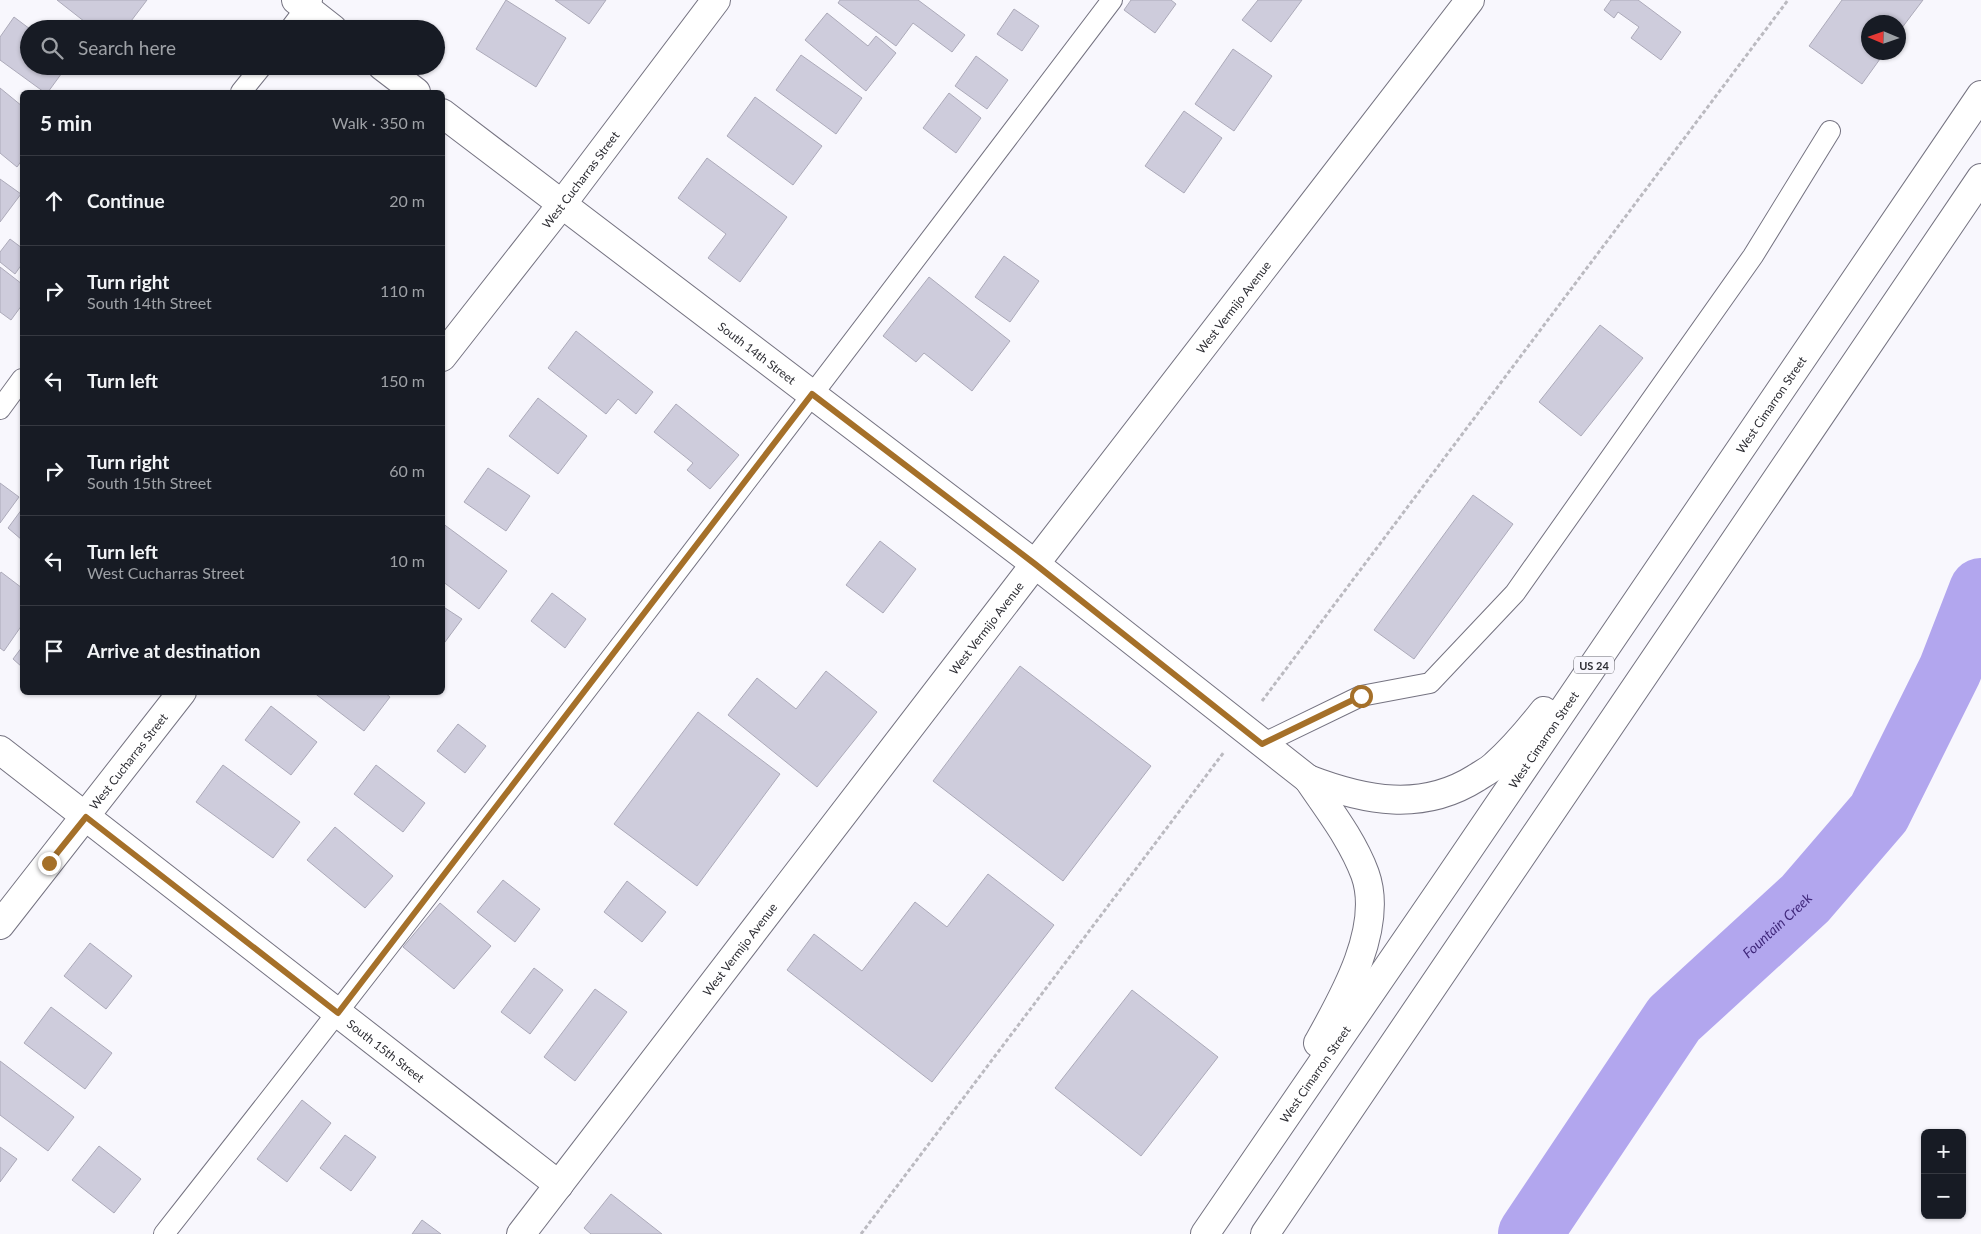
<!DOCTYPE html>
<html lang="en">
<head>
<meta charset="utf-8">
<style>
  :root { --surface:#171b24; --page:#20242c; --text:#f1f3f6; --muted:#9ea1a6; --line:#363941 }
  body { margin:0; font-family:Lato,sans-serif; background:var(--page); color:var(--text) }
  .controls { position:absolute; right:15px; bottom:15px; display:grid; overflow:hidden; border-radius:8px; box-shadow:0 1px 4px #0004 }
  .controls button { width:45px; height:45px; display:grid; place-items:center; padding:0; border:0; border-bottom:1px solid var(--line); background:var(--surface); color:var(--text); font:25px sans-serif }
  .compass { position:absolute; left:1861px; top:15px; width:45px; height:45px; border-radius:50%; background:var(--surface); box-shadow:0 1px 4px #0004; rotate:272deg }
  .stop { position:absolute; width:15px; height:15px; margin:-11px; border:4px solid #a57029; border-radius:50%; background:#fff }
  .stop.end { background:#a57029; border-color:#fff; box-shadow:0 1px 5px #0008 }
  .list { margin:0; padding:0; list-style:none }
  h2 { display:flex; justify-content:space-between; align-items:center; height:65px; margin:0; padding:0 20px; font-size:21px }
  h2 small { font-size:16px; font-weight:400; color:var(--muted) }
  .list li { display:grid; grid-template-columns:32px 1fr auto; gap:15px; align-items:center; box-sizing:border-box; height:90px; padding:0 20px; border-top:1px solid var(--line) }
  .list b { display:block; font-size:19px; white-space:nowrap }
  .list p { margin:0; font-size:16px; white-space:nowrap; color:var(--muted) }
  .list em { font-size:16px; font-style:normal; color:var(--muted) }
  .icon { flex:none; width:28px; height:28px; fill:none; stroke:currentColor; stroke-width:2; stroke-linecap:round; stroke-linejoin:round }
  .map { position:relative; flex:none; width:1981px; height:1234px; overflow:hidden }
  .search { position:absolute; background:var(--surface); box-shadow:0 1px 4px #0004; left:20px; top:20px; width:425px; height:55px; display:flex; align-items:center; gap:12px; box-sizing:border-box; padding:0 18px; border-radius:28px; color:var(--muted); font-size:19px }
  .panel { position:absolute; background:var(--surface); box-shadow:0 1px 4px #0004; left:20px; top:90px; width:425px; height:605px; border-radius:8px }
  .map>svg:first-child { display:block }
</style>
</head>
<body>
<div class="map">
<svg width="1981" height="1234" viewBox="0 0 1981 1234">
  <rect width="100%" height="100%" fill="#f8f7fd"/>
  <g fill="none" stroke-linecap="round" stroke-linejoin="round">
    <path stroke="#b2a6ee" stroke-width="64" id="s1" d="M1530 1234 1674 1019 1805 899 1879 813 1950 670 1981 590"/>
  </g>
  <path fill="#ceccdc" stroke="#acaab9" d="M57 0H147L125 29H94Z
    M506 0 566 38 536 87 476 49Z
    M555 0H606L589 24Z
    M840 0H918L965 35 952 52 913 23 896 46 838 3Z
    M1131 0H1171L1176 4 1155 33 1124 10Z
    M1258 0H1302L1271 42 1242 20Z
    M1611 0H1638L1681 32 1661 60 1631 38 1639 27 1618 12 1614 18 1604 10Z
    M1842 0H1923L1898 33V22H1868V52H1885L1862 84 1809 46Z
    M1014 9 1039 26 1022 51 997 34Z
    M827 13 868 46 876 36 896 53 866 91 805 40Z
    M14 17 30 29 29 66H67L48 92H44L0 60V37Z
    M1233 49 1272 76 1234 131 1195 104Z
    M801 55 862 98 836 134 776 90Z
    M976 56 1008 80 987 109 955 86Z
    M0 88 22 106V160L17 167 0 153Z
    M949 93 981 118 956 153 923 128Z
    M755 97 822 146 793 185 727 136Z
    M1184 111 1222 138 1184 193 1145 166Z
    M707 158 787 217 740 282 708 258 726 234 678 198Z
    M0 179 21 194 0 222Z
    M10 239 22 248V264L15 274 0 262V252Z
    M1004 256 1039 281 1010 322 975 297Z
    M0 267 22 284V305L11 320 0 312Z
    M929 277 1010 341 972 391 924 353 916 362 883 336Z
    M1600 325 1643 358 1581 436 1539 402Z
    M576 331 653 392 636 414 618 399 606 414 548 368Z
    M538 398 587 436 558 474 509 436Z
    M676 404 739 455 710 489 687 470 693 463 654 432Z
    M488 468 530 496 506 531 464 502Z
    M0 483 19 497 0 523Z
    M1473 495 1513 524 1414 659 1374 630Z
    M22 509V540L8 528Z
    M442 523 507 571 479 609 442 581Z
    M880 541 916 569 883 613 846 585Z
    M1 572 22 588V625L4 651 0 648V574Z
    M552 593 586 619 565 648 531 621Z
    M442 606 462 619 442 646Z
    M22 647V667L13 659Z
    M1020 666 1151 766 1063 881 933 781Z
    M826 671 877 712 817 787 728 715 757 678 796 709Z
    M313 692H384L390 697 364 731Z
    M271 706 317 742 291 775 245 740Z
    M698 712 780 774 697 886 614 824Z
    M458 724 486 746 465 773 437 751Z
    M223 765 300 822 273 858 196 802Z
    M376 765 425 803 403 832 354 794Z
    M335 827 393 876 365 908 307 860Z
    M988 874 1054 925 932 1082 787 970 814 934 862 971 915 902 947 927Z
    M503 880 540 909 515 942 477 912Z
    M627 881 666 912 642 942 604 912Z
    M440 903 491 946 454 989 403 947Z
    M90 943 132 976 106 1009 64 976Z
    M534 968 563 990 530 1034 501 1012Z
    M595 989 627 1012 575 1081 544 1057Z
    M1132 990 1218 1057 1141 1156 1055 1088Z
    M51 1007 112 1053 85 1089 24 1043Z
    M0 1061 74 1117 48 1151 0 1115Z
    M302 1100 331 1123 287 1182 257 1159Z
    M345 1135 376 1157 351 1191 320 1168Z
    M99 1146 141 1179 114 1213 72 1180Z
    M0 1147 17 1159 0 1182Z
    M611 1194 662 1234H591L584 1228Z
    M422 1220 441 1234H412Z"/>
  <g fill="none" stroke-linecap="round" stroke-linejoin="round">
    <defs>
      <path id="lane" d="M290 29 312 0
        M241 92 262 66
        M0 409 22 379
        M1262 744 1361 696 1430 683 1515 593 1753 256 1830 131
        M164 1234C485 826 799 413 1112 0"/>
      <g id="street">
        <path id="s2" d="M442 357 562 204 716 0"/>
        <path id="s3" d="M0 750 559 1185"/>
        <path id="s4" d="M0 925 182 692"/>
        <path id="s5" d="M521 1234 1035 564 1470 0"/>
      </g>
      <g id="secondary">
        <path d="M296 0 333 29"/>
        <path d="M382 66 416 92"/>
        <path id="s6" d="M442 113 1035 564 1308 779"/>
      </g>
      <g id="highway">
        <path d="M1308 779C1328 809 1352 839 1365 874 1384 927 1344 997 1318 1043"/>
        <path d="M1308 779C1365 801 1422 812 1476 778 1482 774 1490 770 1495 765 1513 749 1529 730 1544 711"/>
        <path id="s7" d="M1205 1234 1445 884 1981 95"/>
        <path d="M1265 1234 1981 178"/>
      </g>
    </defs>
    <use href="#lane" stroke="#757381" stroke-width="22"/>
    <use href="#street" stroke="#757381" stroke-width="30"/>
    <use href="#secondary" stroke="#757381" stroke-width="30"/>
    <use href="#highway" stroke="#757381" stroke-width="30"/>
    <path stroke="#bbbac0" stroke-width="3" stroke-dasharray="4 2.5" stroke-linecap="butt" d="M1262 701 1788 0
      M861 1234 1224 752"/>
    <use href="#lane" stroke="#fff" stroke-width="20"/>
    <use href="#street" stroke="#fff" stroke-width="28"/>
    <use href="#secondary" stroke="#fff" stroke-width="28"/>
    <use href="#highway" stroke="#fff" stroke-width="28"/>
  </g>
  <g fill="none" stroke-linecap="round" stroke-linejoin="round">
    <path stroke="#a57029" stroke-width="6" d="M49 863 86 817 338 1013 812 394 1035 564 1262 744 1361 696"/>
  </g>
  <g text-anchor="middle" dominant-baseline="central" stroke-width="5" stroke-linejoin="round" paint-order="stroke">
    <rect fill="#f8f7fd" stroke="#6a6a70" stroke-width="1" x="1574" y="656.5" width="40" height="17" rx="4"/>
    <g font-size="11" font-weight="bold" fill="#2d2d33">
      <text x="1594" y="665">US 24</text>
    </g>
    <g font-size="12" fill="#2d2d33" stroke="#f8f7fd">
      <text stroke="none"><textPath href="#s2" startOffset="225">West Cucharras Street</textPath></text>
      <text stroke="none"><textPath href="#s5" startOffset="1169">West Vermijo Avenue</textPath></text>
      <text stroke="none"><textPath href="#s6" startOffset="396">South 14th Street</textPath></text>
      <text stroke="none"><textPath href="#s7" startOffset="1004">West Cimarron Street</textPath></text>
      <text stroke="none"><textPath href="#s5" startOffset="764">West Vermijo Avenue</textPath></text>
      <text stroke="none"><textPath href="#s7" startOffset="599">West Cimarron Street</textPath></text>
      <text stroke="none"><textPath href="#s4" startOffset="208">West Cucharras Street</textPath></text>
      <text stroke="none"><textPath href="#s5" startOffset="359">West Vermijo Avenue</textPath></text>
      <text stroke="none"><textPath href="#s3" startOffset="489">South 15th Street</textPath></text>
      <text stroke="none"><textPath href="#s7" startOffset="194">West Cimarron Street</textPath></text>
    </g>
    <g font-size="14" font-style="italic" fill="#40287b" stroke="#f8f7fd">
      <text stroke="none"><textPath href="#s1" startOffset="398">Fountain Creek</textPath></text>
    </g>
  </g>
</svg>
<div class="controls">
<button>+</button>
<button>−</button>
</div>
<svg class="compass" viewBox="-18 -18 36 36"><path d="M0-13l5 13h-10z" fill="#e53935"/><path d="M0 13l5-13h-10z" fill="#9ea1a6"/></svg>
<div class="stop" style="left:1361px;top:696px"></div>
<div class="stop end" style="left:49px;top:863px"></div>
<div class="search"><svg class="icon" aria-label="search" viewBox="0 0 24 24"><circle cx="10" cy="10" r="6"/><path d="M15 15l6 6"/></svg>Search here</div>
<section class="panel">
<h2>5 min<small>Walk · 350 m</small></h2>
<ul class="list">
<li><svg class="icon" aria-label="ahead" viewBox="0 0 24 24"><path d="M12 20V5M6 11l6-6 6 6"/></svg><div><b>Continue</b></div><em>20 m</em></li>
<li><svg class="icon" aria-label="right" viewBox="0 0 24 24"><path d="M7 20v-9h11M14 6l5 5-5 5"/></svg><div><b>Turn right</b><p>South 14th Street</p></div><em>110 m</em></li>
<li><svg class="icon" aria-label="left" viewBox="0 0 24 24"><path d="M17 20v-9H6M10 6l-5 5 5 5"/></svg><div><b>Turn left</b></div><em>150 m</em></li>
<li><svg class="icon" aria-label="right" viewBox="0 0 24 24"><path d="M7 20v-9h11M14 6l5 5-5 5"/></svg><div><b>Turn right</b><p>South 15th Street</p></div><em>60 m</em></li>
<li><svg class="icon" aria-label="left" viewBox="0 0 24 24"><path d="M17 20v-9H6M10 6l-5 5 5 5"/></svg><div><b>Turn left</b><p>West Cucharras Street</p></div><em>10 m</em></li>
<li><svg class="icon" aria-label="arrive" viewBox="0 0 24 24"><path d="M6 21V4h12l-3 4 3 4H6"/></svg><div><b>Arrive at destination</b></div></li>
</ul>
</section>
</div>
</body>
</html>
